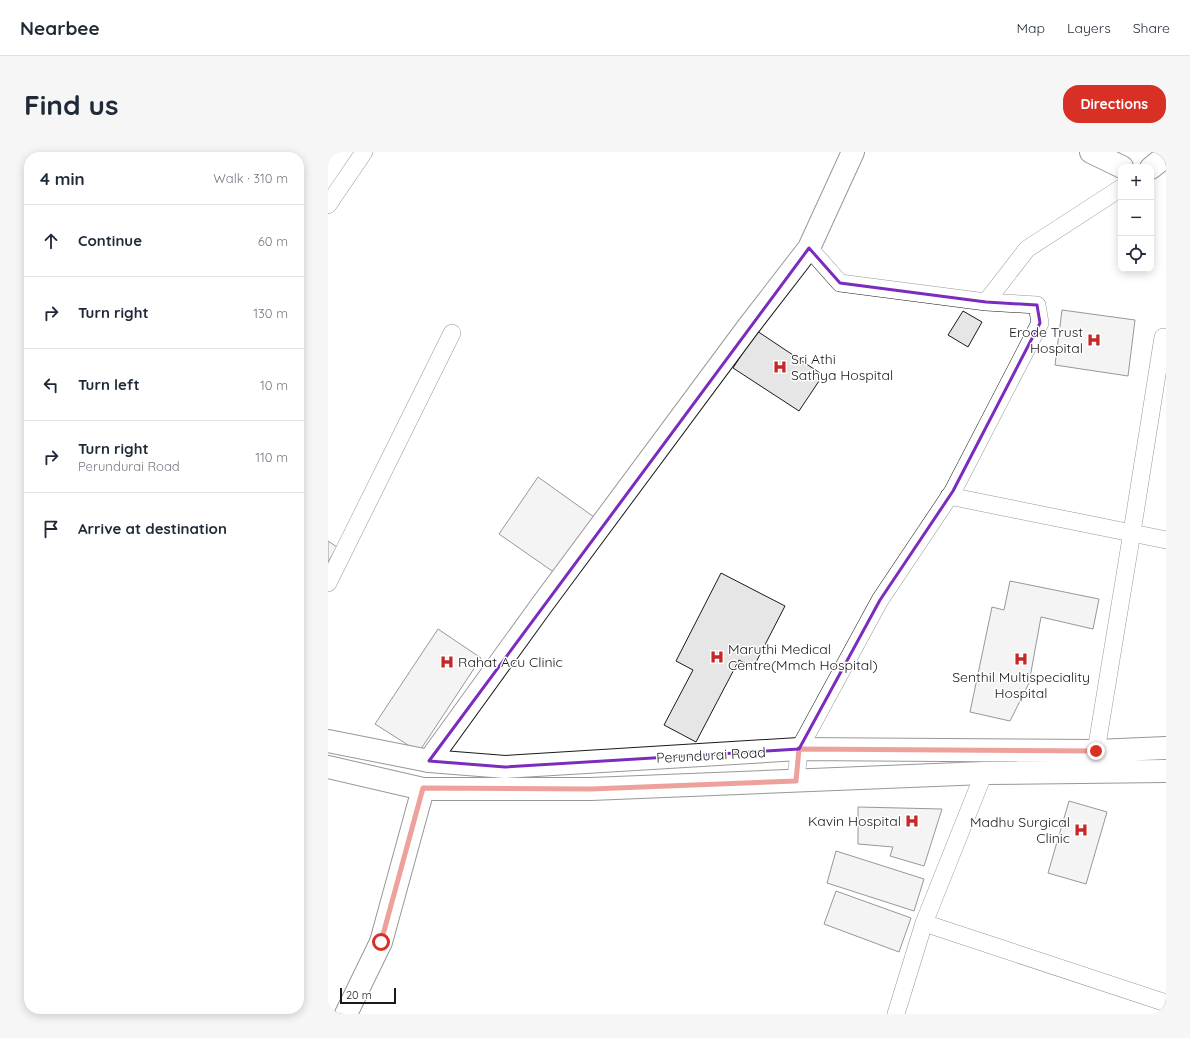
<!DOCTYPE html>
<html lang="en">
<head>
<meta charset="utf-8">
<style>
  :root { --surface:#fff; --page:#f6f6f7; --text:#1f2937; --muted:#747a83; --line:#e0e1e3; --accent:#d93025 }
  body { margin:0; font-family:Quicksand,sans-serif; background:var(--page); color:var(--text) }
  .controls { position:absolute; right:12px; top:12px; display:grid; overflow:hidden; border-radius:8px; box-shadow:0 2px 10px #0003 }
  .controls button { width:36px; height:36px; display:grid; place-items:center; padding:0; border:0; border-bottom:1px solid var(--line); background:var(--surface); color:var(--text); font:20px sans-serif }
  .scale { position:absolute; left:12px; bottom:10px; width:56px; box-sizing:border-box; padding-left:4px; border:2px solid #1a1a1a; border-top:0; font-size:11px; line-height:14px; white-space:nowrap; color:#1a1a1a; -webkit-text-stroke:3px #fff; paint-order:stroke }
  .stop { position:absolute; width:12px; height:12px; margin:-9px; border:3px solid #d93025; border-radius:50%; background:#fff }
  .stop.end { background:#d93025; border-color:#fff; box-shadow:0 1px 4px #0008 }
  .list { margin:0; padding:0; list-style:none }
  h2 { display:flex; justify-content:space-between; align-items:center; height:52px; margin:0; padding:0 16px; font-size:17px }
  h2 small { font-size:13px; font-weight:400; color:var(--muted) }
  .list li { display:grid; grid-template-columns:26px 1fr auto; gap:12px; align-items:center; box-sizing:border-box; height:72px; padding:0 16px; border-top:1px solid var(--line) }
  .list b { display:block; font-size:15px; white-space:nowrap }
  .list p { margin:0; font-size:13px; white-space:nowrap; color:var(--muted) }
  .list em { font-size:13px; font-style:normal; color:var(--muted) }
  .icon { flex:none; width:22px; height:22px; fill:none; stroke:currentColor; stroke-width:2; stroke-linecap:round; stroke-linejoin:round }
  .map { position:relative; flex:none; width:838px; height:862px; overflow:hidden; border-radius:16px }
  header { display:flex; align-items:center; gap:24px; box-sizing:border-box; height:56px; padding:0 20px; background:var(--surface); border-bottom:1px solid var(--line) }
  header strong { font-size:19px }
  nav { display:flex; gap:22px; margin-inline-start:auto; font-size:14px }
  .intro { display:flex; align-items:center; justify-content:space-between; box-sizing:border-box; height:96px; padding:0 24px }
  h1 { margin:0; font-size:28px }
  .button { padding:10px 18px; border-radius:16px; background:var(--accent); color:#fff; font-size:14px; font-weight:700 }
  main { display:flex; gap:24px; padding:0 24px }
  aside { flex:1; background:var(--surface); border-radius:16px; box-shadow:0 2px 10px #0003 }
  .map>svg:first-child { display:block }
</style>
</head>
<body>
<header>
<strong>Nearbee</strong>
<nav><a>Map</a><a>Layers</a><a>Share</a></nav>
</header>
<div class="intro"><h1>Find us</h1><a class="button">Directions</a></div>
<main>
<aside>
<h2>4 min<small>Walk · 310 m</small></h2>
<ul class="list">
<li><svg class="icon" aria-label="ahead" viewBox="0 0 24 24"><path d="M12 20V5M6 11l6-6 6 6"/></svg><div><b>Continue</b></div><em>60 m</em></li>
<li><svg class="icon" aria-label="right" viewBox="0 0 24 24"><path d="M7 20v-9h11M14 6l5 5-5 5"/></svg><div><b>Turn right</b></div><em>130 m</em></li>
<li><svg class="icon" aria-label="left" viewBox="0 0 24 24"><path d="M17 20v-9H6M10 6l-5 5 5 5"/></svg><div><b>Turn left</b></div><em>10 m</em></li>
<li><svg class="icon" aria-label="right" viewBox="0 0 24 24"><path d="M7 20v-9h11M14 6l5 5-5 5"/></svg><div><b>Turn right</b><p>Perundurai Road</p></div><em>110 m</em></li>
<li><svg class="icon" aria-label="arrive" viewBox="0 0 24 24"><path d="M6 21V4h12l-3 4 3 4H6"/></svg><div><b>Arrive at destination</b></div></li>
</ul>
</aside>
<div class="map">
<svg width="838" height="862" viewBox="0 0 838 862">
  <rect width="100%" height="100%" fill="#fff"/>
  <path fill="#e6e6e6" stroke="#1a1a1a" d="M734 158 807 168 800 224 727 213Z
    M635 159 654 170 640 195 620 183Z
    M429 179 495 223 471 259 405 216Z
    M210 325 266 365 227 421 171 382Z
    M0 389 9 395 0 410Z
    M393 421 457 454 425 516 411 508 368 590 336 573 365 518 348 509Z
    M682 429 771 447 765 477 713 465 701 531 682 569 642 560 664 455 676 458Z
    M110 477 153 506 91 600 47 572Z
    M741 649 779 660 758 732 720 721Z
    M530 655 614 657 596 714 562 704 565 695 530 692Z
    M508 699 596 727 586 759 499 731Z
    M508 739 583 766 571 800 496 772Z"/>
  <g fill="none" stroke-linecap="round" stroke-linejoin="round">
    <defs>
      <path id="street" d="M0 53 36 0
        M481 96 512 131 658 150
        M621 344 838 388
        M0 431 124 181
        M768 599 804 380 835 185
        M468 629 471 597 552 448 625 339 712 171 709 153 658 150 699 97 793 36
        M596 771 838 851
        M568 862 596 771 656 621"/>
      <path id="secondary" d="M763 0 794 15
        M823 16 838 4
        M101 609 213 454 420 175 481 96 525 0
        M18 862 53 790 95 637"/>
      <path id="primary" d="M0 589 101 609 177 615 471 597 768 599 838 596
        M0 615 95 637H263L656 621 838 619"/>
    </defs>
    <use href="#street" stroke="#1a1a1a" stroke-width="18"/>
    <use href="#secondary" stroke="#1a1a1a" stroke-width="24"/>
    <use href="#primary" stroke="#1a1a1a" stroke-width="24"/>
    <use href="#street" stroke="#fff" stroke-width="17"/>
    <use href="#secondary" stroke="#fff" stroke-width="22"/>
    <use href="#primary" stroke="#fff" stroke-width="22"/>
  </g>
  <g fill="none" stroke-linecap="round" stroke-linejoin="round">
    <path stroke="#d93025" stroke-width="5" d="M53 790 95 636 263 637 468 629 471 597 768 599"/>
  </g>
  <path d="M0 0H838V862H0ZM481 96 512 131 658 150 709 153 712 171 625 339 552 448 471 597 177 615 101 609Z" fill="#fff" fill-opacity=".55" fill-rule="evenodd"/>
  <path fill="none" stroke="#7b2cbf" stroke-width="3" stroke-linejoin="round" d="M481 96 512 131 658 150 709 153 712 171 625 339 552 448 471 597 177 615 101 609Z"/>
  <defs>
    <symbol id="hospital-bare" viewBox="-9 -9 18 18"><path d="M-5-5h3v3.5h4V-5h3V5h-3V1.5h-4V5h-3Z" fill="#c62828" stroke="#fff" stroke-width="2.5" paint-order="stroke"/></symbol>
  </defs>
  <g fill-rule="evenodd">
    <use href="#hospital-bare" x="756" y="178" width="20" height="20"/>
    <use href="#hospital-bare" x="442" y="205" width="20" height="20"/>
    <use href="#hospital-bare" x="379" y="495" width="20" height="20"/>
    <use href="#hospital-bare" x="683" y="497" width="20" height="20"/>
    <use href="#hospital-bare" x="109" y="500" width="20" height="20"/>
    <use href="#hospital-bare" x="574" y="659" width="20" height="20"/>
    <use href="#hospital-bare" x="743" y="668" width="20" height="20"/>
  </g>
  <g text-anchor="middle" dominant-baseline="central" stroke-width="3" stroke-linejoin="round" paint-order="stroke">
    <g font-size="14" fill="#1a1a1a" stroke="#fff" text-anchor="end">
      <text x="755" y="180">Erode Trust<tspan x="755" dy="16">Hospital</tspan></text>
      <text x="463" y="207" text-anchor="start">Sri Athi<tspan x="463" dy="16">Sathya Hospital</tspan></text>
      <text x="400" y="497" text-anchor="start">Maruthi Medical<tspan x="400" dy="16">Centre(Mmch Hospital)</tspan></text>
      <text x="130" y="510" text-anchor="start">Rahat Acu Clinic</text>
      <text x="693" y="525" text-anchor="middle">Senthil Multispeciality<tspan x="693" dy="16">Hospital</tspan></text>
      <text x="573" y="669">Kavin Hospital</text>
      <text x="742" y="670">Madhu Surgical<tspan x="742" dy="16">Clinic</tspan></text>
    </g>
    <g font-size="14" fill="#1a1a1a" stroke="#fff">
      <text transform="translate(383 603) rotate(-3)">Perundurai Road</text>
    </g>
  </g>
</svg>
<div class="controls">
<button>+</button>
<button>−</button>
<button><svg class="icon" aria-label="locate" viewBox="0 0 24 24"><circle cx="12" cy="12" r="6"/><path d="M12 2v4M12 18v4M2 12h4M18 12h4"/></svg></button>
</div>
<div class="scale">20 m</div>
<div class="stop" style="left:53px;top:790px"></div>
<div class="stop end" style="left:768px;top:599px"></div>
</div>
</main>
</body>
</html>
